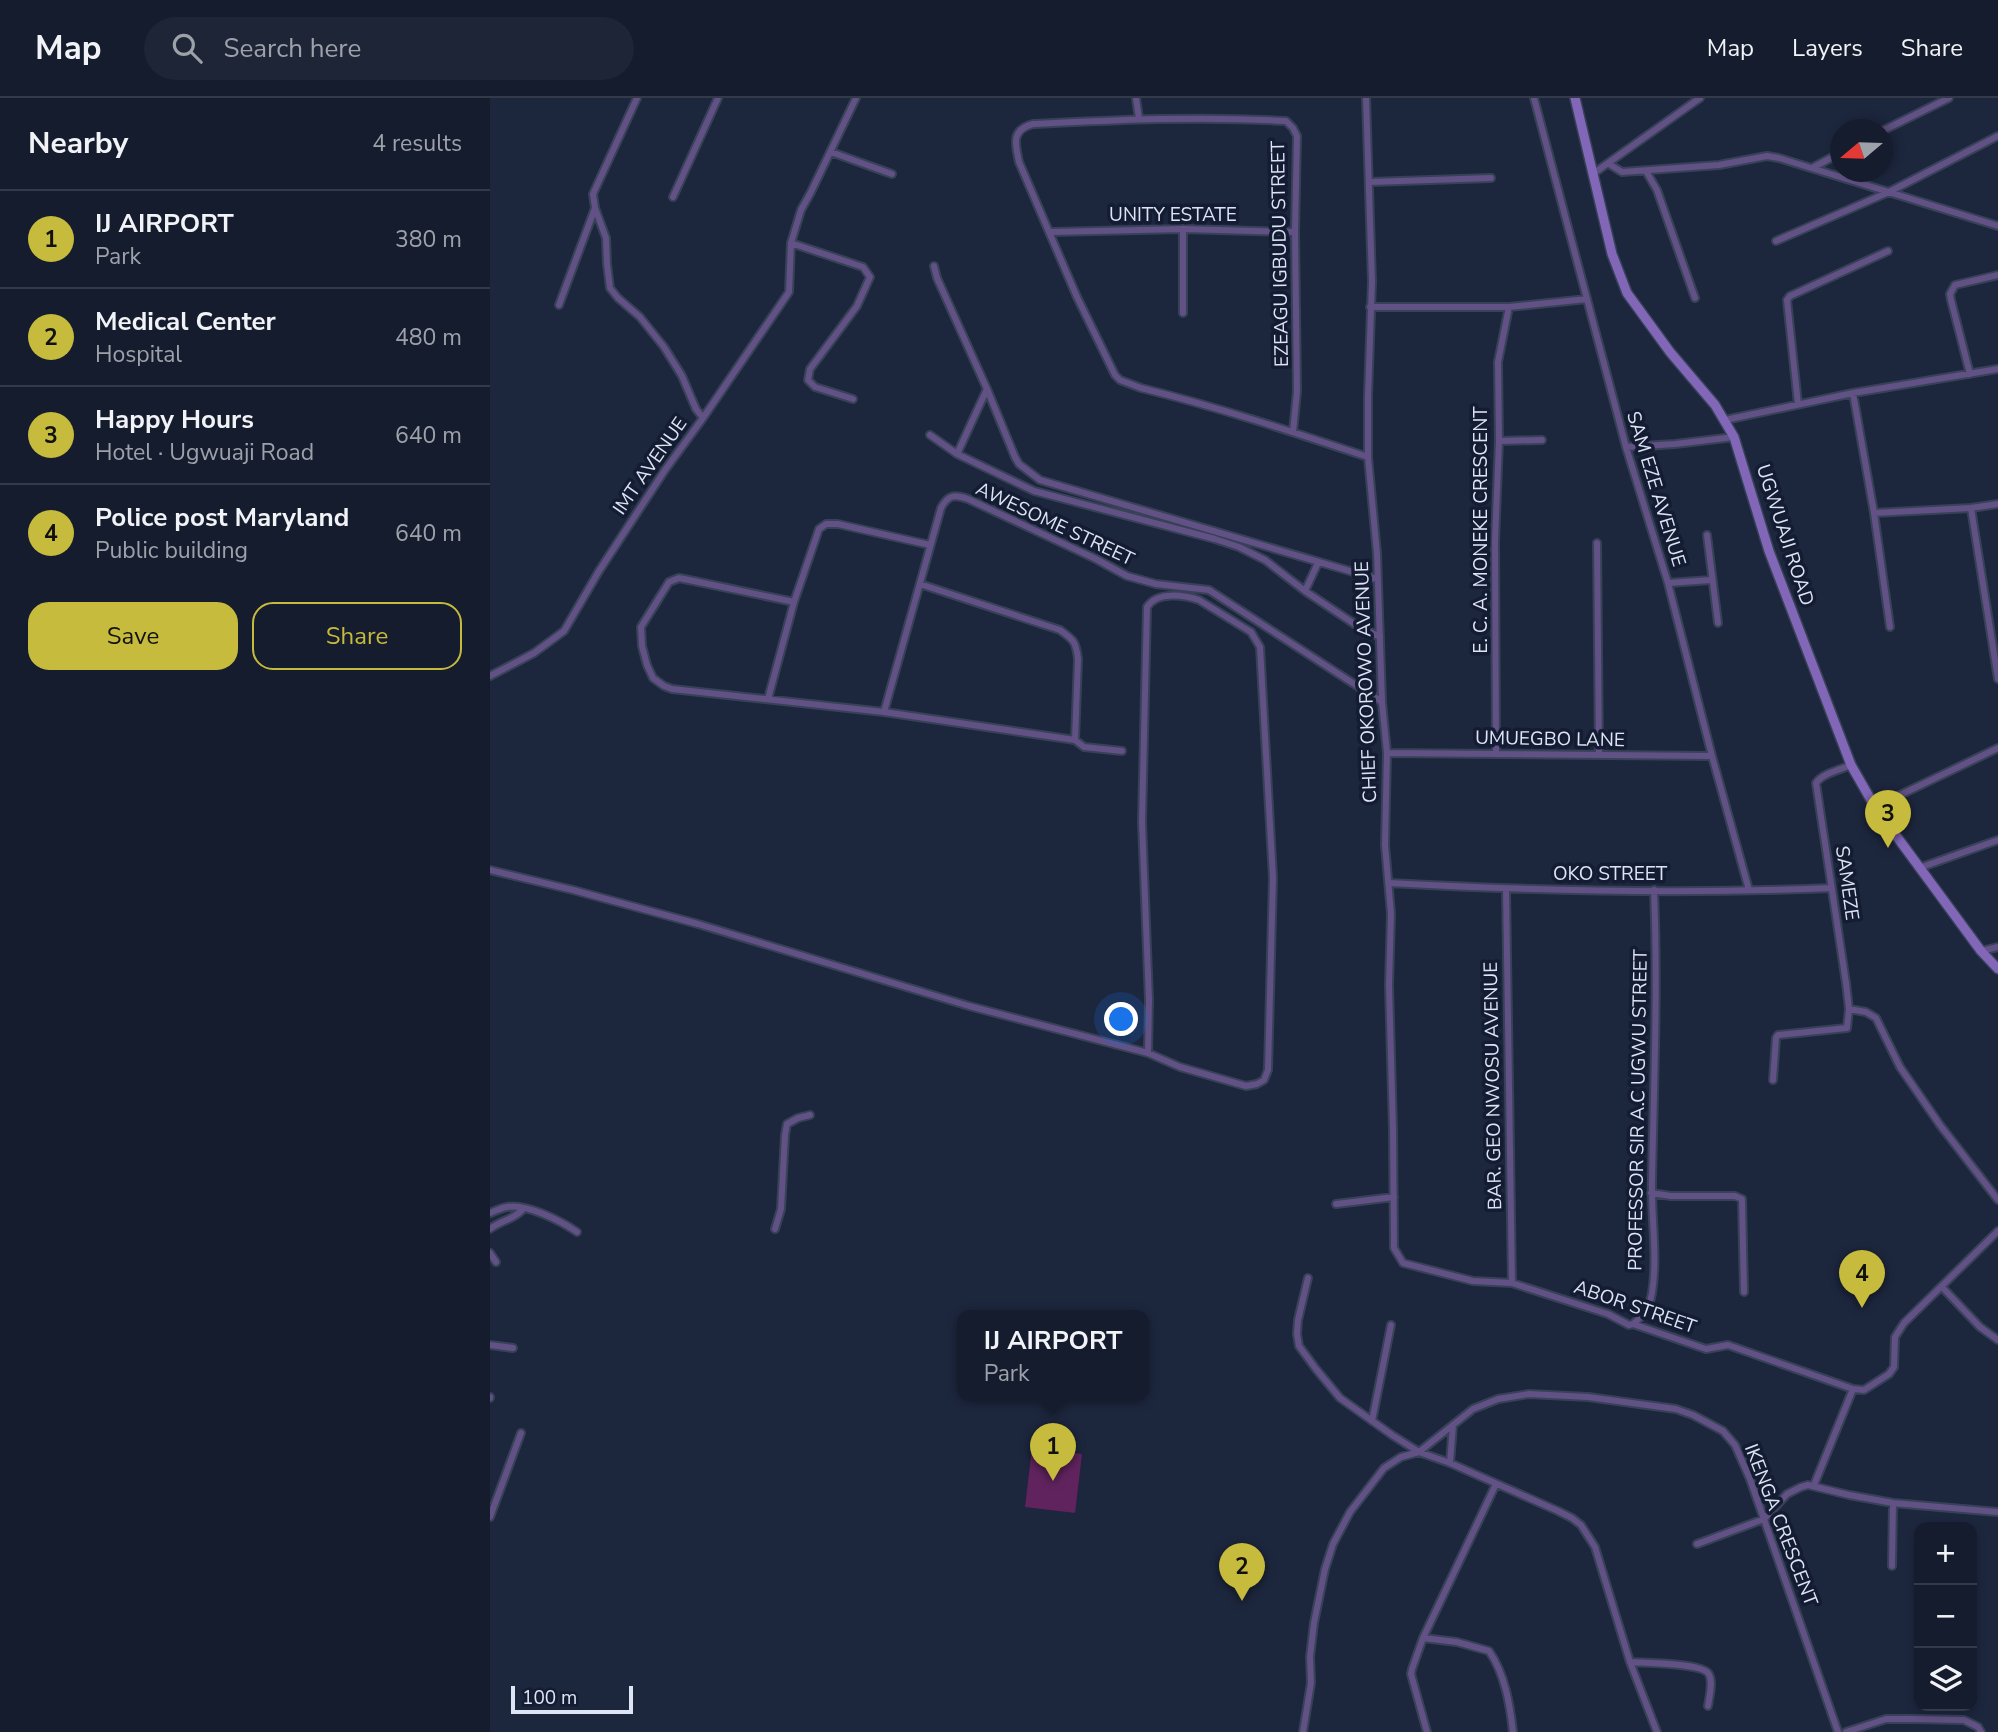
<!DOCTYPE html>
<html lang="en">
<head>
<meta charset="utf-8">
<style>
  :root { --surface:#151c2e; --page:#1e2536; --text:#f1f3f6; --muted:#9da1aa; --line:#343a4a; --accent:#c6bb3c }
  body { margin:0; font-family:"Nunito Sans",sans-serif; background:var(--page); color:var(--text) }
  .controls { position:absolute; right:21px; bottom:21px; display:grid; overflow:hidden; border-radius:14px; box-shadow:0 4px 10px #0003 }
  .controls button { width:63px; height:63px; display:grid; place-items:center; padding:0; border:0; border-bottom:2px solid var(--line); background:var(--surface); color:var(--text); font:35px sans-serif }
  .compass { position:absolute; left:1340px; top:21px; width:63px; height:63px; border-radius:50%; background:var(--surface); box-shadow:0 4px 10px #0003; rotate:251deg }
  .scale { position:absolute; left:21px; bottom:18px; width:122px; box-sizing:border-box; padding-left:7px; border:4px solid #dde4f4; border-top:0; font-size:19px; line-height:24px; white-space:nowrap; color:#dde4f4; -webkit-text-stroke:5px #131c32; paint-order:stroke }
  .you { position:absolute; left:632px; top:922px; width:24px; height:24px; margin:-18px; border:5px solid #fff; border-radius:50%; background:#1a73e8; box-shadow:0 0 0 10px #1a73e833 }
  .badge { display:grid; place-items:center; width:46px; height:46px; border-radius:50%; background:var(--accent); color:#111; font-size:23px; font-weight:700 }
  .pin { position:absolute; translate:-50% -58px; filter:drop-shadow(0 2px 4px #0008) }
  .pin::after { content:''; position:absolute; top:37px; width:24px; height:21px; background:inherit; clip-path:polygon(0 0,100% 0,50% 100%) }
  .popup { position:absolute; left:467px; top:1212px; width:192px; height:91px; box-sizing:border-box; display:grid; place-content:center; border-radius:14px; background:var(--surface); filter:drop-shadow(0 2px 5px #0005); font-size:23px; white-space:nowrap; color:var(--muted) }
  .popup b { font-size:26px; color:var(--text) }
  .popup::after { content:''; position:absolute; left:50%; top:100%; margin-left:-14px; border:14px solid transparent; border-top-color:var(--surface) }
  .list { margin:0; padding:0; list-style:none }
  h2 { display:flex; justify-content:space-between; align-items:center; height:91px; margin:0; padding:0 28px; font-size:30px }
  h2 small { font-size:23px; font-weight:400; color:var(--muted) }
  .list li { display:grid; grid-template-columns:46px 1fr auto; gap:21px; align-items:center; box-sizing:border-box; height:98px; padding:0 28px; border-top:2px solid var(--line) }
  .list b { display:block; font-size:26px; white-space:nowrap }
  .list p { margin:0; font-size:23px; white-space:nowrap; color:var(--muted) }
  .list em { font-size:23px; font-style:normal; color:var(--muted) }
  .actions { display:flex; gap:14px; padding:21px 28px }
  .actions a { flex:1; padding:16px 0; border:2px solid var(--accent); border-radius:21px; text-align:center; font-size:24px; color:var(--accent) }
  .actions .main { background:var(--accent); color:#111 }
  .icon { flex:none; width:38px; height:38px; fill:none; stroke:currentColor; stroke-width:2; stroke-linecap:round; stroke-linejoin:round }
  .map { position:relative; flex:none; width:1508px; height:1634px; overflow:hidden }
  header { display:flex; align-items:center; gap:42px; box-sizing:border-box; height:98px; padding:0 35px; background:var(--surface); border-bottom:2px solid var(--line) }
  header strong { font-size:33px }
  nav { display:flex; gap:38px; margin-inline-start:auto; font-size:24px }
  .search { width:490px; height:63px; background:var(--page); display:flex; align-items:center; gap:18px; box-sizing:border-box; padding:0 24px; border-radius:38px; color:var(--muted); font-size:26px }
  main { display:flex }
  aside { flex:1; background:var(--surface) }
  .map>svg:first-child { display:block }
</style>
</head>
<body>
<header>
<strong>Map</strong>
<div class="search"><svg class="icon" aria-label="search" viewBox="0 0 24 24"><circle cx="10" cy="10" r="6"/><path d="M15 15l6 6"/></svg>Search here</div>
<nav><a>Map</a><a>Layers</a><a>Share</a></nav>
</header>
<main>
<aside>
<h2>Nearby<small>4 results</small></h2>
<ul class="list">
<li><span class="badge">1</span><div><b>IJ AIRPORT</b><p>Park</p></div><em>380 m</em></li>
<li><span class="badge">2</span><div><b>Medical Center</b><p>Hospital</p></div><em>480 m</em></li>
<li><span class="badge">3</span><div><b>Happy Hours</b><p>Hotel · Ugwuaji Road</p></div><em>640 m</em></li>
<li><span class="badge">4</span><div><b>Police post Maryland</b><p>Public building</p></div><em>640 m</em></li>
</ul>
<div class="actions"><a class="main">Save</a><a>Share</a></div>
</aside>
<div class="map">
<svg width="1508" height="1634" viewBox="0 0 1508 1634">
  <rect width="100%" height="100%" fill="#1c263d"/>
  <path fill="#60235e" d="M542 1350 592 1356 585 1415 535 1409Z"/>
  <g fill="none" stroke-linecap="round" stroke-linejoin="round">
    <defs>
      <path id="minor" d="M147 0 103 96 105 110 116 140 117 166 120 190 128 200 150 219 174 249 192 278 206 311 213 320
        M646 0 649 21
        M876 0 882 183 878 298V359L887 456 892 604 897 655 895 747 901 816 899 887 903 1031 904 1150 913 1165 983 1183 1022 1185 1118 1216 1139 1227 1143 1226 1216 1251 1238 1247 1363 1291 1374 1292 1399 1276 1404 1269 1405 1239 1414 1225 1508 1133
        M1044 0 1136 349 1178 485 1222 658 1259 792
        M1392 33 1459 0
        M341 54 402 76
        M1119 66 1132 74 1229 67 1277 58 1289 60 1508 128
        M1324 69 1350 55
        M1156 73 1167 92 1205 200
        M1104 75 1210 0
        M880 84 1001 80
        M183 99 228 0
        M561 134 693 131 805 134
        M1286 143 1399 94 1508 38
        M444 168 447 180 497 291 525 359 529 366 550 382 887 481
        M69 207 105 110
        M880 209H1019L1097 201
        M693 215V131
        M1480 276 1461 202 1460 196 1465 187 1508 177
        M1363 295 1384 415 1400 529
        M363 301 325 289 318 282 320 271 367 208 380 179 373 169 301 145 311 112 321 94 366 0
        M1308 306 1297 202 1300 198 1398 153
        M1235 322 1363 295 1508 271
        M803 334 807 293 805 134 807 38 803 30 796 23C712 18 628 22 543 26 521 32 525 45 529 64L587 199 625 277 630 282 651 290C728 309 803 334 878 359
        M440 337 467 356 544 393 725 441 749 449 775 462 815 493 866 527 890 539
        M1009 343 1052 342
        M1136 349 1185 346 1244 339
        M467 356 497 291
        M1481 410 1508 581
        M1384 415 1481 410 1508 406
        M1217 437 1228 525
        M1107 445 1109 657
        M1178 485 1221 482
        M430 486 570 532C584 542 586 544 588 561L585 642
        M815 493 828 465
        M304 504 204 483 189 480 179 484 151 529 152 548 157 567 163 580 174 588 182 591 394 614 585 642 594 649 632 653
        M0 578 44 555 74 533 109 473 175 372 213 320 299 194 301 145
        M278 601 304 504 329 431 336 426H348L440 447
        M394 614 451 410C458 397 464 396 478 401L606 461 637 478 666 486 719 492 892 604
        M897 655 1222 658
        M1006 656 1005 443 1009 343 1008 264 1019 209
        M1385 709 1508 650
        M1429 770 1508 742
        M0 772 83 792 208 826 479 908 658 955 690 969 756 988 767 986 774 982 778 972 783 780 770 549 761 534 709 502C694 497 667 493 657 509L652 724 659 902 658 955
        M899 785C1046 793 1194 796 1341 790
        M1016 791 1022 1185
        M1491 853 1508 849
        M1359 911 1376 914 1386 920 1410 969 1450 1027 1508 1102
        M1283 982 1286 940 1288 937 1357 930 1359 911 1356 885 1326 685C1333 675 1350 672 1361 667
        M1161 1095 1181 1098H1245L1252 1101 1254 1194
        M846 1106 904 1099
        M0 1115C5 1113 11 1110 17 1109 36 1105 71 1123 87 1134
        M0 1131C11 1122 24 1122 33 1111
        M285 1131 291 1111 295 1037 297 1026 308 1020 320 1017
        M0 1155 6 1164
        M818 1180 808 1222 807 1236 809 1248 826 1271 850 1300 902 1337 929 1354 960 1365 1068 1413 1082 1420 1091 1427 1105 1449 1140 1564 1167 1634
        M1452 1189 1490 1229 1508 1242
        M1143 1226C1155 1216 1159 1211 1162 1195 1168 1158 1161 1119 1162 1082 1164 985 1168 888 1164 792
        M0 1247 23 1250
        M0 1299V1300
        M882 1323 901 1227
        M960 1365 963 1327
        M1324 1387 1363 1291
        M0 1419 31 1335
        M1207 1446 1274 1421 1297 1396 1311 1389 1318 1387 1359 1397 1403 1405 1508 1414
        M1402 1468 1403 1405
        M933 1540 967 1544 999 1553C1015 1576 1020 1607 1023 1634
        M1140 1564C1154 1565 1210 1565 1218 1575 1224 1582 1219 1600 1218 1608
        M813 1634 821 1585 820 1559 824 1525 835 1471 843 1446 860 1414 894 1370 911 1359 929 1354 983 1311 1008 1301 1039 1296 1098 1299 1186 1311 1203 1317 1233 1333 1245 1347 1260 1381 1348 1634
        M937 1634 921 1576 922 1571 933 1540 1006 1386
        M1356 1634 1396 1621H1425L1474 1622 1488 1629 1491 1634"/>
      <path id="secondary" d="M1085 0 1122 156 1137 195 1180 254 1225 307 1244 339 1279 453 1361 667 1385 709 1491 853 1508 871"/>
    </defs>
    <use href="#minor" stroke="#374157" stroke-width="10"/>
    <use href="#secondary" stroke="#374157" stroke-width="12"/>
    <use href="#minor" stroke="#615184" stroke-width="6"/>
    <use href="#secondary" stroke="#8267b9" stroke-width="9"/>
  </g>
  <g text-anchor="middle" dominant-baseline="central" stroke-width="7" stroke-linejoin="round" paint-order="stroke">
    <g font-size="19" fill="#dde4f4" stroke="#131c32">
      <text x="683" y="117">UNITY ESTATE</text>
      <text transform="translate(790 156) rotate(-91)">EZEAGU IGBUDU STREET</text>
      <text transform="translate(160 368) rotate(-55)">IMT AVENUE</text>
      <text transform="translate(1166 391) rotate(73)">SAM EZE AVENUE</text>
      <text transform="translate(565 426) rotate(25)">AWESOME STREET</text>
      <text transform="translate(991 432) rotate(-90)">E. C. A. MONEKE CRESCENT</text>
      <text transform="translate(1295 437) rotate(72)">UGWUAJI ROAD</text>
      <text transform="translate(876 584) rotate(-92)">CHIEF OKOROWO AVENUE</text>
      <text transform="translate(1060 641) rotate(1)">UMUEGBO LANE</text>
      <text x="1120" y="776">OKO STREET</text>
      <text transform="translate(1357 785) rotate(82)">SAMEZE</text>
      <text transform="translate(1003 988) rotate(-91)">BAR. GEO NWOSU AVENUE</text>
      <text transform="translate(1148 1012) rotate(-89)">PROFESSOR SIR A.C UGWU STREET</text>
      <text transform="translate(1145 1209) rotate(19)">ABOR STREET</text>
      <text transform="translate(1291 1427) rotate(69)">IKENGA CRESCENT</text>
    </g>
  </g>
</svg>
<div class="controls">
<button>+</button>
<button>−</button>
<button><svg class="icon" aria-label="layers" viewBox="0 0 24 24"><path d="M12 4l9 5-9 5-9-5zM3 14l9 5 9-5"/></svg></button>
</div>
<svg class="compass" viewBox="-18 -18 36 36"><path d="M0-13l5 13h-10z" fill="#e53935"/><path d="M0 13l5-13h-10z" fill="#9da1aa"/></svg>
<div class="scale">100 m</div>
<div class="you"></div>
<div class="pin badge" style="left:563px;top:1383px">1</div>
<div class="popup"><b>IJ AIRPORT</b>Park</div>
<div class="pin badge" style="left:752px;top:1503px">2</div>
<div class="pin badge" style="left:1398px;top:750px">3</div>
<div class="pin badge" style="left:1372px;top:1210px">4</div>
</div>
</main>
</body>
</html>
